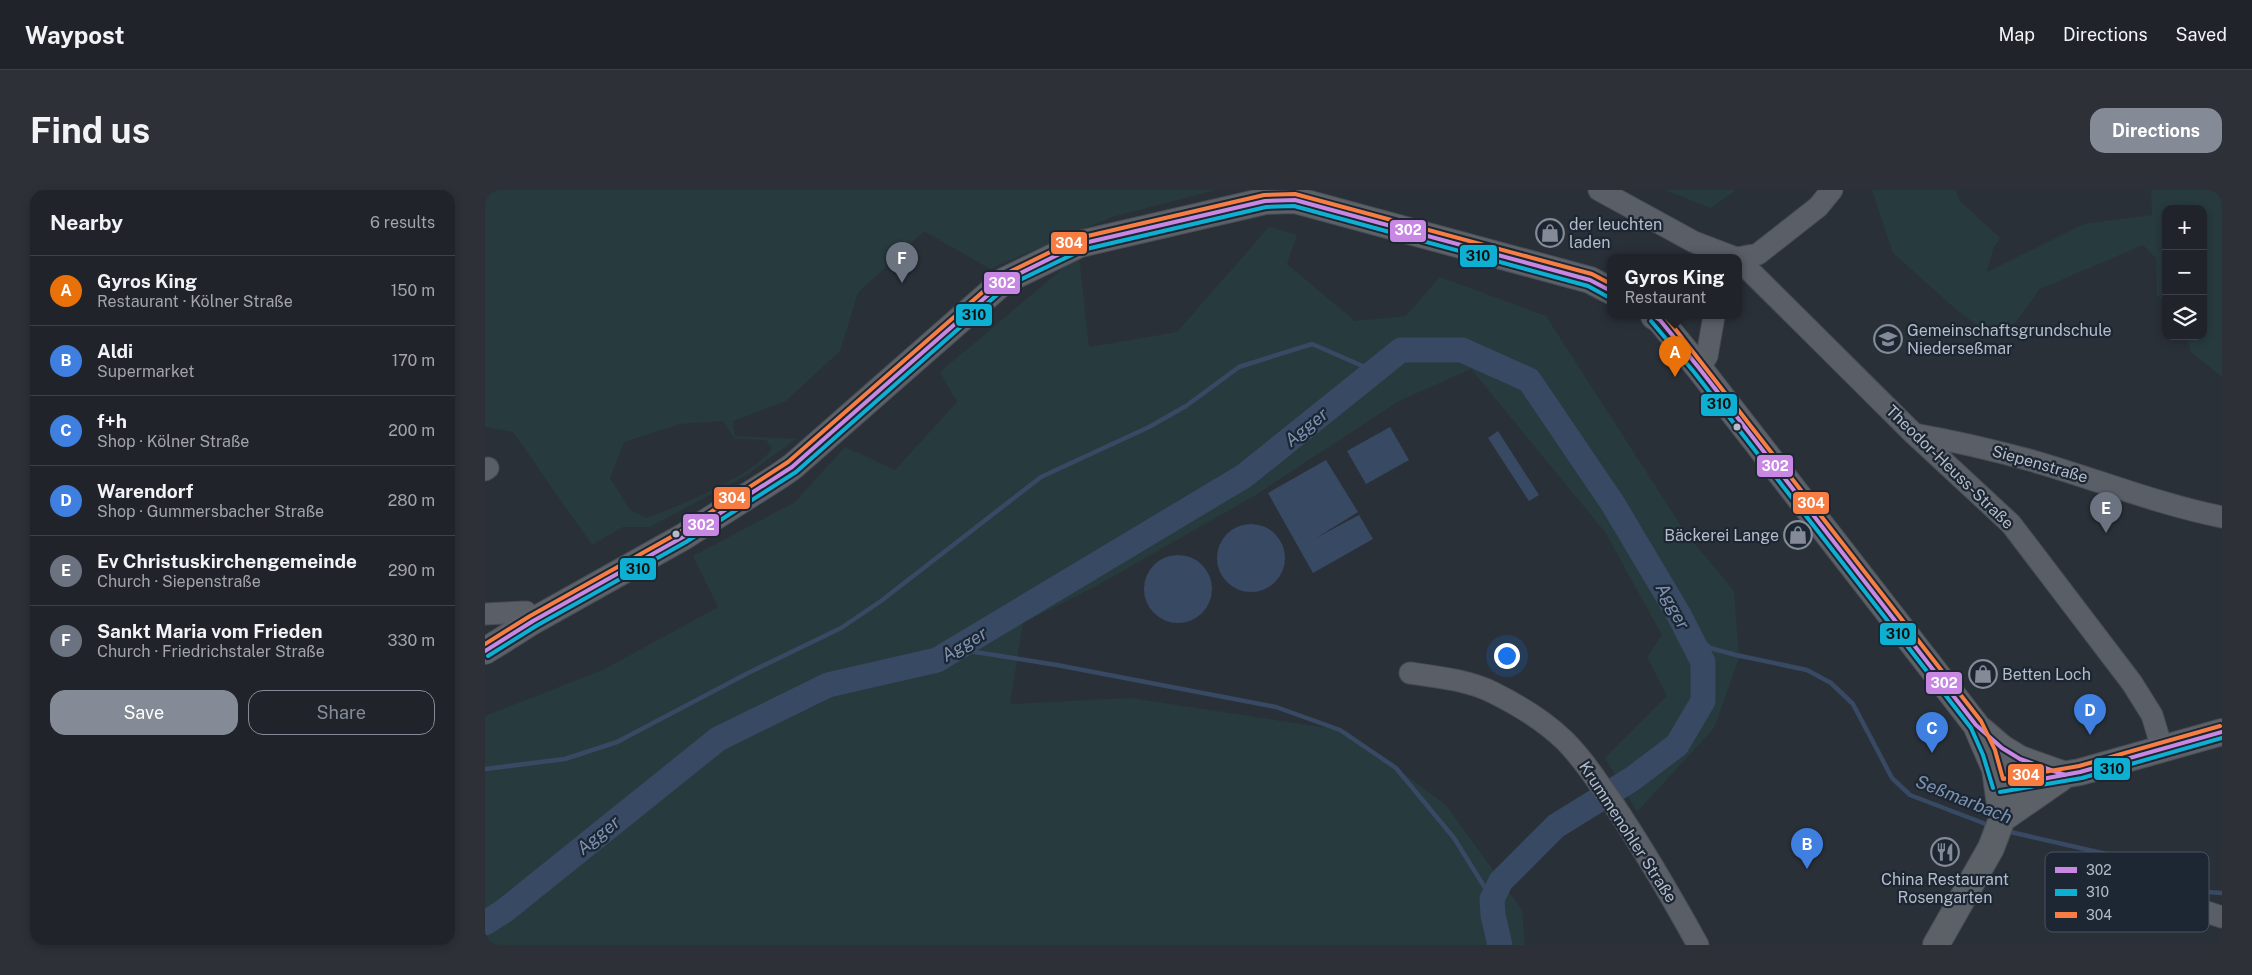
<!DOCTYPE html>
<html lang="en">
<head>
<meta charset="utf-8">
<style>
  :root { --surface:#20242a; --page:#2d3036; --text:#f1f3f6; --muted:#a2a4a8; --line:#3d4147; --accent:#848b96 }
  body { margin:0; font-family:"Public Sans",sans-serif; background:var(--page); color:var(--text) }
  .controls { position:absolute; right:15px; top:15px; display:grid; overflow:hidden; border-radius:10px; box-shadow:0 2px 8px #0003 }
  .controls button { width:45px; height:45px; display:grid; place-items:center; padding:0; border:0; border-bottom:1px solid var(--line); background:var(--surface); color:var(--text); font:25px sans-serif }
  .you { position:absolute; left:1021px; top:465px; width:18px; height:18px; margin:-12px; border:4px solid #fff; border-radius:50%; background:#1a73e8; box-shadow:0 0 0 8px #1a73e833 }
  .badge { display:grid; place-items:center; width:32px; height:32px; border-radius:50%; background:var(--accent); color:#fff; font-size:16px; font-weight:700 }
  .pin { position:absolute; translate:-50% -41px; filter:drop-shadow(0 1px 2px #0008) }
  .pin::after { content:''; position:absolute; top:26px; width:18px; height:15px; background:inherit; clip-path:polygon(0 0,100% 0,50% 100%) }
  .popup { position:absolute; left:1122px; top:64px; width:135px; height:65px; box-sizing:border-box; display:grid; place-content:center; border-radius:10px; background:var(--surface); filter:drop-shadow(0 1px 4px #0005); font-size:16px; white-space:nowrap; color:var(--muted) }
  .popup b { font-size:19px; color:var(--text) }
  .popup::after { content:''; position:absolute; left:50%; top:100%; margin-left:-10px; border:10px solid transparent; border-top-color:var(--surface) }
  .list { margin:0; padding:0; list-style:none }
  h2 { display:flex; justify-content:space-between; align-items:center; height:65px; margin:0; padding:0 20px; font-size:21px }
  h2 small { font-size:16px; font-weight:400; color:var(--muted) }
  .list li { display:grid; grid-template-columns:32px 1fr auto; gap:15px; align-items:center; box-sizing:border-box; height:70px; padding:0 20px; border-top:1px solid var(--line) }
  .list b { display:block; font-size:19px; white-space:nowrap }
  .list p { margin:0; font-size:16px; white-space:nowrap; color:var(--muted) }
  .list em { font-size:16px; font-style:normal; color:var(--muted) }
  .actions { display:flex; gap:10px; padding:15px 20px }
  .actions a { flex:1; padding:11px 0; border:1px solid var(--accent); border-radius:15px; text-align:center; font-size:18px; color:var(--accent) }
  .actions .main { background:var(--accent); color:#fff }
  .icon { flex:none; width:28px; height:28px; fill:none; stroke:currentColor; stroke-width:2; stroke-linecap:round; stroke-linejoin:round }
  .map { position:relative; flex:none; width:1737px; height:755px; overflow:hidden; border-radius:15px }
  header { display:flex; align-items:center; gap:30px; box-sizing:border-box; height:70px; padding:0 25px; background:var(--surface); border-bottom:1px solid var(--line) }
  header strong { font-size:24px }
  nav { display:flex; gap:28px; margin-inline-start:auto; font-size:18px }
  .intro { display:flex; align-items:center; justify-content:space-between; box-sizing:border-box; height:120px; padding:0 30px }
  h1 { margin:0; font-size:35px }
  .button { padding:12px 22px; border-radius:15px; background:var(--accent); color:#fff; font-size:18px; font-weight:700 }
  main { display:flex; gap:30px; padding:0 30px }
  aside { flex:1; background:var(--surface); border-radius:15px; box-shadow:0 2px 8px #0003 }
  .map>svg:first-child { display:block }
</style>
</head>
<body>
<header>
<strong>Waypost</strong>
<nav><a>Map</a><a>Directions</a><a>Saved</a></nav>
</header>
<div class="intro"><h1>Find us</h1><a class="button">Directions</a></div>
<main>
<aside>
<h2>Nearby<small>6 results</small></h2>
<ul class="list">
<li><span class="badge" style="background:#e8710a">A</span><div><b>Gyros King</b><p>Restaurant · Kölner Straße</p></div><em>150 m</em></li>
<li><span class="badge" style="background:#3f7fe0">B</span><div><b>Aldi</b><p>Supermarket</p></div><em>170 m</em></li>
<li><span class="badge" style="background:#3f7fe0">C</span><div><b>f+h</b><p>Shop · Kölner Straße</p></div><em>200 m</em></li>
<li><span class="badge" style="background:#3f7fe0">D</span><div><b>Warendorf</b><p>Shop · Gummersbacher Straße</p></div><em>280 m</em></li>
<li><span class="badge" style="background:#6b7280">E</span><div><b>Ev Christuskirchengemeinde</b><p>Church · Siepenstraße</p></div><em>290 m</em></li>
<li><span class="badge" style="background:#6b7280">F</span><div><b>Sankt Maria vom Frieden</b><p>Church · Friedrichstaler Straße</p></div><em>330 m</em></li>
</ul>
<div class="actions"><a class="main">Save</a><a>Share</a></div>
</aside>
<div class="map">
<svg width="1737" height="755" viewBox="0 0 1737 755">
  <rect width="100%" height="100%" fill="#2a3038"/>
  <path fill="#273a3e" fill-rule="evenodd" d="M0 0H731L627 27 505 79 439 41 373 103 355 161 301 211 248 231 250 246 311 249 262 285 165 337H138L107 355 28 242 0 237ZM238 231 249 248 281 250 287 258C273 284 191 317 162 328L145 320 125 288 139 252 195 234Z
    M1180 0H1251L1226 18Z
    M1387 0H1471L1475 11 1515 48 1508 59 1502 82 1599 34 1667 25 1666 0H1737V187L1706 162 1701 146H1718V19H1681V110L1672 106 1671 68 1658 55 1555 99 1530 133 1502 142 1474 122 1408 63Z
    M784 37 812 45 802 74 870 131 921 126 955 87 1061 126 1200 342 1249 401 1254 468 1229 538 1152 622 1120 568 1182 506 1162 467 1177 445 1120 342 986 179 914 211 769 306 615 394 538 433 525 514 646 508 862 541 961 615 1037 720 1040 755H0V526L120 479 233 417 208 366 310 312 360 257 410 280 472 212 455 182 594 65 604 157 692 142Z"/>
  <path fill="#384963" d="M905 237 924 270 881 294 862 261Z
    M1013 241 1054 305 1044 311 1003 248Z
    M841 270 873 322 831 348 874 325 888 349 828 383 783 303Z
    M732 368a34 34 0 1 1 68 0a34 34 0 1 1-68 0Z
    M659 399a34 34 0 1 1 68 0a34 34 0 1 1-68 0Z"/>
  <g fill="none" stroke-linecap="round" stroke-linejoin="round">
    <path stroke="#384963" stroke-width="4.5" d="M1206 451 1220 453 1225 458 1251 465 1322 480 1346 493 1368 514 1407 588 1425 605 1506 636
      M471 459 572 475 791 517 855 540 911 578 969 648 1007 709
      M0 579 80 569 132 552 263 483 356 438 396 411 556 287 664 237 701 216 754 177 827 154 889 181
      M1521 641 1639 668 1722 702 1737 703"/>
    <path stroke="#384963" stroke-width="25" d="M0 733 19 721 233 549 343 495 452 470 759 286 916 160H977L1044 190 1128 314 1194 425 1218 472V511L1192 555 1147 589 1071 636 1016 691 1007 709 1008 725 1015 755"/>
    <defs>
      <path id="minor" d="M1114 0 1209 52 1251 68
        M1253 68 1273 64 1333 17 1347 0
        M1254 70 1429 244 1526 334 1647 493 1667 525 1677 558
        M1214 178 1222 166 1229 126
        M1429 244C1469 251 1508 260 1548 271 1611 289 1672 314 1737 327
        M0 280 3 278
        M0 424 41 422 48 431
        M925 483C953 487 983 490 1009 503 1033 515 1059 531 1078 549 1097 567 1112 591 1127 612 1158 658 1186 706 1213 755
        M1632 692 1737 727"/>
      <path id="major" d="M1169 126 1175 130 1214 178 1491 535 1510 579 1517 629 1506 658 1451 755
        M0 461 48 431 198 347 294 286 307 277 519 91 595 54 780 11 810 10 1105 90 1126 101
        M1496 540 1517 558 1535 569 1580 585
        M1514 596 1595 582 1737 542
        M1517 629 1576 588"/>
    </defs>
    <use href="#minor" stroke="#484c53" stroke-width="23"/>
    <use href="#major" stroke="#484c55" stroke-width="28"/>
    <use href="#minor" stroke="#5a5e66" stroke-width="21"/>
    <use href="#major" stroke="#5c6168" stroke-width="26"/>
    <defs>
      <path id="bus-1" d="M1169 126 1175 130 1214 178 1491 535 1517 558 1535 569 1580 585
        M0 461 48 431 198 347 307 277 519 91 595 54 780 11 810 10 1105 90 1126 101
        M1541 592 1595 582 1737 542"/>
      <path id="bus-2" d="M1166 131 1209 182 1486 538 1498 565 1508 598
        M3 466 51 436 201 352 311 282 522 96 597 60 781 17 809 16 1103 96 1123 107
        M1515 602 1597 588 1737 548"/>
      <path id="bus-3" d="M1180 126 1496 531 1510 560 1518 589 1594 576 1735 536
        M0 454 45 426 195 342 303 272 516 86 594 48 779 5 810 4 1107 84 1126 94"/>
    </defs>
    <use href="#bus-1" stroke="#1d2633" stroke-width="8"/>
    <use href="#bus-2" stroke="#1d2633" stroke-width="8"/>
    <use href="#bus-3" stroke="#1d2633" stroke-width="8"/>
    <use href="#bus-1" stroke="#c787e3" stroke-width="4"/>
    <use href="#bus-2" stroke="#0dafd3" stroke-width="4"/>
    <use href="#bus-3" stroke="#f77d43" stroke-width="4"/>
  </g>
  <defs>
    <symbol id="shop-ring" viewBox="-11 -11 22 22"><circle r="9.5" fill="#1d2633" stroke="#848b96" stroke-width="1.5"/><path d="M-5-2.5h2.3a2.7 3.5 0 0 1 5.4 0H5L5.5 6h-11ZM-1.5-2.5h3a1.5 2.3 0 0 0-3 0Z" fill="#848b96"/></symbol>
    <symbol id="school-ring" viewBox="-11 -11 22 22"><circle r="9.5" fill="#1d2633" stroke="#848b96" stroke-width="1.5"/><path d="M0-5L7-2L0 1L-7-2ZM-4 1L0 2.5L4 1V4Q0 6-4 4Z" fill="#848b96"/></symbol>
    <symbol id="restaurant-ring" viewBox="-11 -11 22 22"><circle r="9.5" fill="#1d2633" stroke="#848b96" stroke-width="1.5"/><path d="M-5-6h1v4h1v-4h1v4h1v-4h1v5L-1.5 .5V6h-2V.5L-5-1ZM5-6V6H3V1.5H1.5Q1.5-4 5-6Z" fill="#848b96"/></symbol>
  </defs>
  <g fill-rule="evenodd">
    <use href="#shop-ring" x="1049" y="27" width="32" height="32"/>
    <use href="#school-ring" x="1387" y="133" width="32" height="32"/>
    <use href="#shop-ring" x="1297" y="329" width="32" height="32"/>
    <use href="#shop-ring" x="1482" y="468" width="32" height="32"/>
    <use href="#restaurant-ring" x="1444" y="646" width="32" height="32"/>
  </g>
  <g fill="#b4bcc9" stroke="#1d2633" stroke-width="2">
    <circle cx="1252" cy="237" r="4.5"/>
    <circle cx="191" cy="344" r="4.5"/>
  </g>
  <g text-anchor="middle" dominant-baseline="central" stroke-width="4.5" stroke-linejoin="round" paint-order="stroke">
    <g font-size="16" fill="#b4bcc9" stroke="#1d2633" text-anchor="start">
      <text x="1084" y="34">der leuchten<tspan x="1084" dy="18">laden</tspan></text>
      <text x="1422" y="140">Gemeinschaftsgrundschule<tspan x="1422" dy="18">Niederseßmar</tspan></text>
      <text x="1294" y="345" text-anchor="end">Bäckerei Lange</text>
      <text x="1517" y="484">Betten Loch</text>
      <text x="1460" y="689" text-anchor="middle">China Restaurant<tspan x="1460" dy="18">Rosengarten</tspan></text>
    </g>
    <g font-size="16" fill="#b4bcc9" stroke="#1d2633">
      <text transform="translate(1555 274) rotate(16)">Siepenstraße</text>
      <text transform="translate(1465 277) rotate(44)">Theodor-Heuss-Straße</text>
      <text transform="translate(1143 642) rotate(57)">Krummenohler Straße</text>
    </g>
    <g font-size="18" font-style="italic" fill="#7c92b1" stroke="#1d2633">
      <text transform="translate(821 237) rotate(-39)">Agger</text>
      <text transform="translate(1188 416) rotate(61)">Agger</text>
      <text transform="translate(479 454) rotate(-31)">Agger</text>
      <text transform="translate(1479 609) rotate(22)">Seßmarbach</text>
      <text transform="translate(113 645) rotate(-39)">Agger</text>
    </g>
  </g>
  <rect x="1560" y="662" width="164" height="80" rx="8" fill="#1d2633" stroke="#4a5360" stroke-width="1"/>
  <rect x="1570" y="677" width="22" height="6" fill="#c787e3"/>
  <rect x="1570" y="699" width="22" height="7" fill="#0dafd3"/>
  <rect x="1570" y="722" width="22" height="6" fill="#f77d43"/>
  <g font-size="14" fill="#b4bcc9">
    <text x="1601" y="685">302</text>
    <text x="1601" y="707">310</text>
    <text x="1601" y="730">304</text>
  </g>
  <g stroke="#1d2633" stroke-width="2">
    <rect x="904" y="29" width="38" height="24" rx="5" fill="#c787e3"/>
    <rect x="565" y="41" width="38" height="24" rx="5" fill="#f77d43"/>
    <rect x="974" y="54" width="39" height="24" rx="5" fill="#0dafd3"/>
    <rect x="498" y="81" width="38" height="24" rx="5" fill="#c787e3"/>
    <rect x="470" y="113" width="38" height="24" rx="5" fill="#0dafd3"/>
    <rect x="1215" y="203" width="38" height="24" rx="5" fill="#0dafd3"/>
    <rect x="1271" y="264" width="38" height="24" rx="5" fill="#c787e3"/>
    <rect x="228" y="296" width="38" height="24" rx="5" fill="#f77d43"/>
    <rect x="1307" y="301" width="38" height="24" rx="5" fill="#f77d43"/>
    <rect x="197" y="323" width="38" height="24" rx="5" fill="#c787e3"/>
    <rect x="134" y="367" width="38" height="24" rx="5" fill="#0dafd3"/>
    <rect x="1394" y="432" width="38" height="24" rx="5" fill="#0dafd3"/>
    <rect x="1440" y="481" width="38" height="24" rx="5" fill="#c787e3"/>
    <rect x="1608" y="567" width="38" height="24" rx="5" fill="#0dafd3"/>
    <rect x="1522" y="573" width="38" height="24" rx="5" fill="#f77d43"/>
  </g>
  <g font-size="14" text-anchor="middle" font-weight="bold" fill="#fff">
    <text x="923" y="45">302</text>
    <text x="584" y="58">304</text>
    <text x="517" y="98">302</text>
    <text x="1290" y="281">302</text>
    <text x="247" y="313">304</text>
    <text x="1326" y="318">304</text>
    <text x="216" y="340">302</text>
    <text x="1459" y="498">302</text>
    <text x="1541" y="590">304</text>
  </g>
  <g font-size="14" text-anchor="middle" font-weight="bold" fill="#111">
    <text x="993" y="71">310</text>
    <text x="489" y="130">310</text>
    <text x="1234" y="219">310</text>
    <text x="153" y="384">310</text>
    <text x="1413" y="449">310</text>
    <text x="1627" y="584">310</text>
  </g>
</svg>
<div class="controls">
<button>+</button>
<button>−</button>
<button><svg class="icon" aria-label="layers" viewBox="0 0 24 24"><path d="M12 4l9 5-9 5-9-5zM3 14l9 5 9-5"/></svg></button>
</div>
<div class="you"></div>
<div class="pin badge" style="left:1190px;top:187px;background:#e8710a">A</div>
<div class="popup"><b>Gyros King</b>Restaurant</div>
<div class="pin badge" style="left:1322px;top:679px;background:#3f7fe0">B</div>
<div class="pin badge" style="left:1447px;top:563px;background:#3f7fe0">C</div>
<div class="pin badge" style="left:1605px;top:545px;background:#3f7fe0">D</div>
<div class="pin badge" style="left:1621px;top:343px;background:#6b7280">E</div>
<div class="pin badge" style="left:417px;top:93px;background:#6b7280">F</div>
</div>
</main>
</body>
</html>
